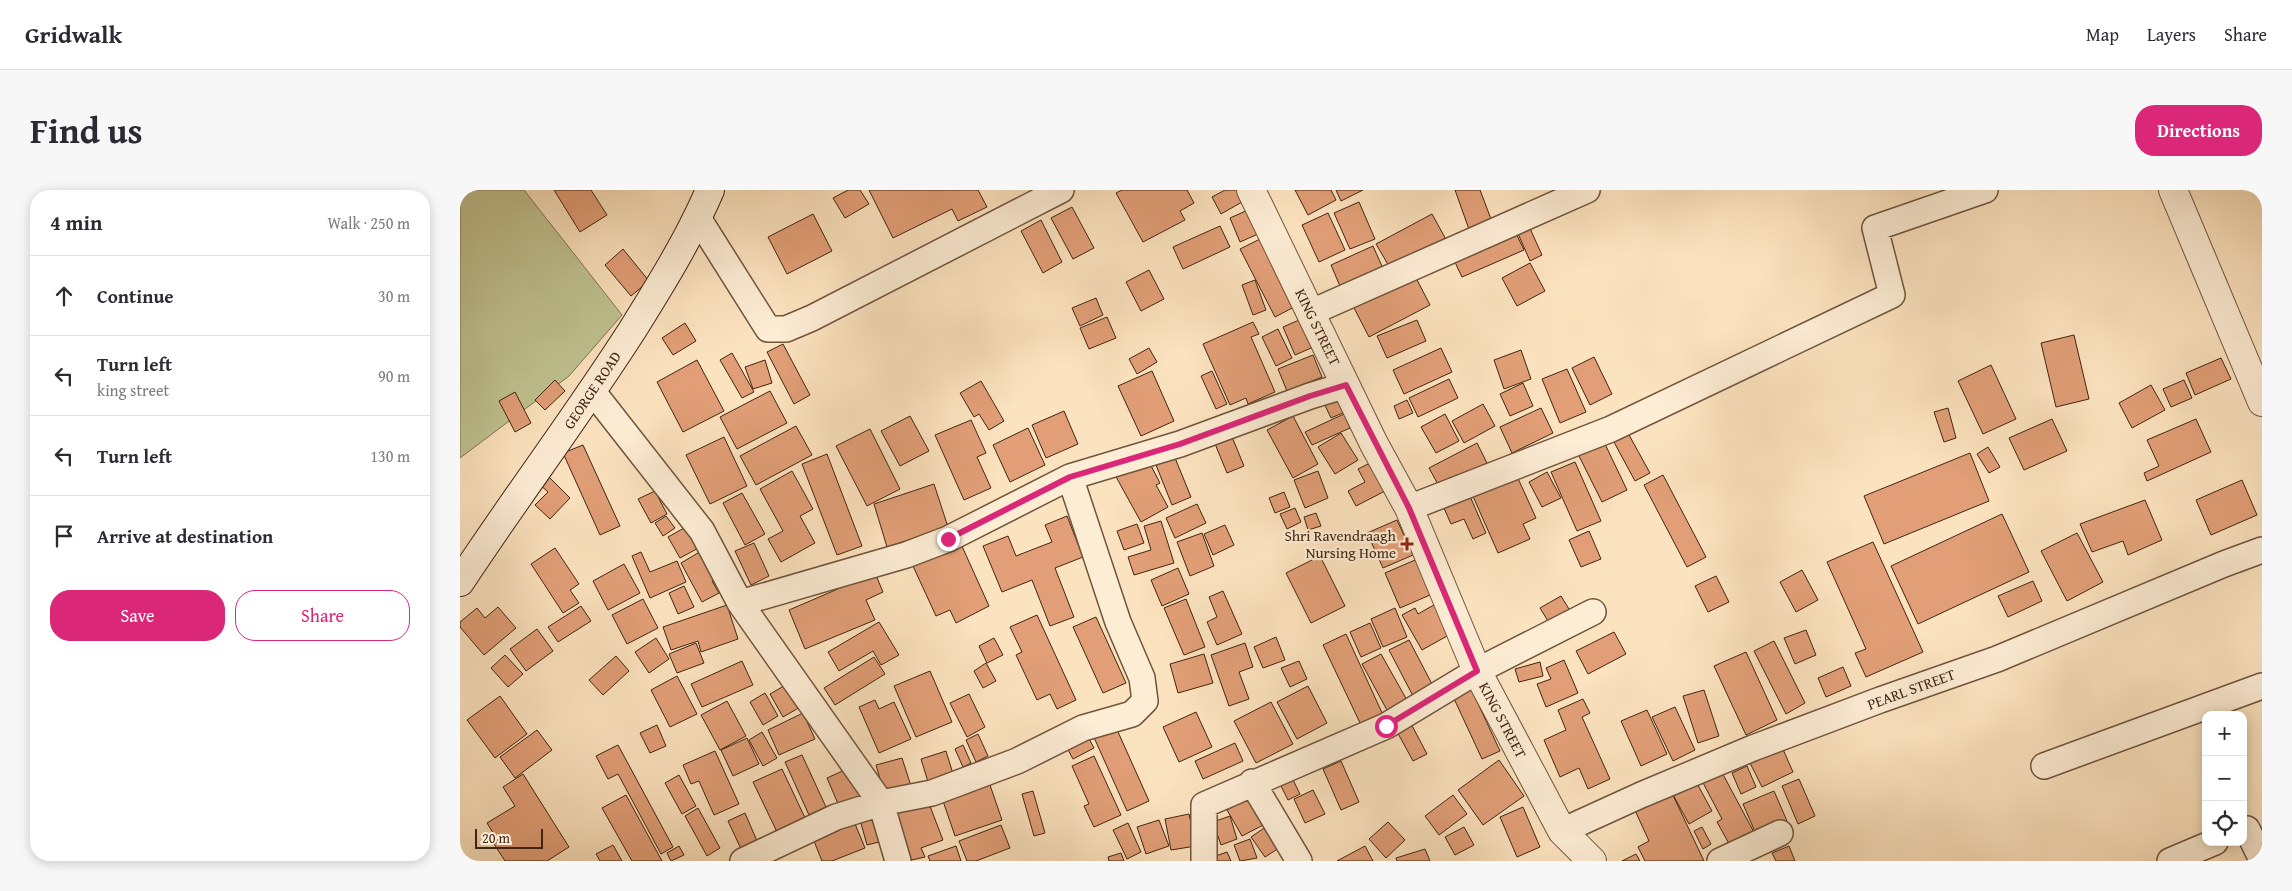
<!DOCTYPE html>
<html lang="en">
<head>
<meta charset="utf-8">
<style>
  :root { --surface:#fff; --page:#f7f7f7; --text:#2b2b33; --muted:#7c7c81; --line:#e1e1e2; --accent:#db2777 }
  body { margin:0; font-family:"Gentium Book Plus",serif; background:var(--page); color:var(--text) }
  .controls { position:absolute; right:15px; bottom:15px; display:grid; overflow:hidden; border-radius:10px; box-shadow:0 2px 12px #0003 }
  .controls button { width:45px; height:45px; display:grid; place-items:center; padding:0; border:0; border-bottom:1px solid var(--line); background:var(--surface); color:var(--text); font:25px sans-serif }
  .scale { position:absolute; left:15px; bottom:12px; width:68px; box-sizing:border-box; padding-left:5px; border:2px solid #422411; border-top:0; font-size:14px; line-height:18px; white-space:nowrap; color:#422411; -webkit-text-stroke:4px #fdedd5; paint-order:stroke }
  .stop { position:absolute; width:15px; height:15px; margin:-11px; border:4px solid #db2777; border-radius:50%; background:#fff }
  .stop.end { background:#db2777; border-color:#fff; box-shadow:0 1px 5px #0008 }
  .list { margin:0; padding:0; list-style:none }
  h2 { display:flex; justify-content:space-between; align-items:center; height:65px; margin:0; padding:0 20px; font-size:21px }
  h2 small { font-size:16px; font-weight:400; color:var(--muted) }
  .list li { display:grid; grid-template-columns:32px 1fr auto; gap:15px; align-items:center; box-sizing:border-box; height:80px; padding:0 20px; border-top:1px solid var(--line) }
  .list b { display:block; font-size:19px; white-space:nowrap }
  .list p { margin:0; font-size:16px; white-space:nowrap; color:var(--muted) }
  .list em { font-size:16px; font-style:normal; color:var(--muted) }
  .actions { display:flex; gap:10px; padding:15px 20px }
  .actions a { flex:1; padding:11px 0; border:1px solid var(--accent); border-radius:20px; text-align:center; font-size:18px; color:var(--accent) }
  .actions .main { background:var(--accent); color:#fff }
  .icon { flex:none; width:28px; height:28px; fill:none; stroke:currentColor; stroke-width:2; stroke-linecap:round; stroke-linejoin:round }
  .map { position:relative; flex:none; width:1802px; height:671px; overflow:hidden; border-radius:20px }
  header { display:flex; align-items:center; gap:30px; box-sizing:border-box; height:70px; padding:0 25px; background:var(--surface); border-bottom:1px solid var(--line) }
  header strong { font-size:24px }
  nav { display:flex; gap:28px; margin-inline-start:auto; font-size:18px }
  .intro { display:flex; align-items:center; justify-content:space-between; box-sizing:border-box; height:120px; padding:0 30px }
  h1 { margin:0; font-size:35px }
  .button { padding:12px 22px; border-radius:20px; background:var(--accent); color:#fff; font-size:18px; font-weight:700 }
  main { display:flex; gap:30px; padding:0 30px }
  aside { flex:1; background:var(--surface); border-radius:20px; box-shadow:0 2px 12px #0003 }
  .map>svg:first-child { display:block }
</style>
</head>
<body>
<header>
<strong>Gridwalk</strong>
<nav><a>Map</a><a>Layers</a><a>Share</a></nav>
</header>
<div class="intro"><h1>Find us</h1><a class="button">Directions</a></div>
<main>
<aside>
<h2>4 min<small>Walk · 250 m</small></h2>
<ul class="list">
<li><svg class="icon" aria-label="ahead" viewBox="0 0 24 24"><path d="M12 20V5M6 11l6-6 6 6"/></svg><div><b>Continue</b></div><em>30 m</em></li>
<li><svg class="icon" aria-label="left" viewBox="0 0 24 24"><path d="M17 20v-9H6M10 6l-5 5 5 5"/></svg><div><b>Turn left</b><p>king street</p></div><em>90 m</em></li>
<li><svg class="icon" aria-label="left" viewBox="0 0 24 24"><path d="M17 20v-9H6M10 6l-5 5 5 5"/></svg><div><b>Turn left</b></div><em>130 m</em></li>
<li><svg class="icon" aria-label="arrive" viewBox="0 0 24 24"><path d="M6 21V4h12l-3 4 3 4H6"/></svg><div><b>Arrive at destination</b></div></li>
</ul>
<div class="actions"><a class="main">Save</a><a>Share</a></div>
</aside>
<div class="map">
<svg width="1802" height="671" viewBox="0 0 1802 671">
  <rect width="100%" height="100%" fill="#fce3bf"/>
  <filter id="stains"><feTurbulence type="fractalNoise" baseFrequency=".004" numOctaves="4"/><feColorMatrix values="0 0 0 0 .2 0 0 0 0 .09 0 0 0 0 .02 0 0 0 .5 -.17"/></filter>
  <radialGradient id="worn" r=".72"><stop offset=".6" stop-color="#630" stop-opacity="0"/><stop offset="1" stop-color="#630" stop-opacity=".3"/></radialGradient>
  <path fill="#c0c391" stroke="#817451" d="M0 0H64L162 125 109 186 0 268Z"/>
  <path fill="#e29f77" stroke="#422411" d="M94 0H131L147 25 120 42Z
    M388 0H400L409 14 385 28 373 8Z
    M409 0H518L527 17 498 31 492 19 433 48Z
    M662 0H727L734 13 720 21 725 30 683 52 656 3Z
    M765 0H785L789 8 761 24 752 7Z
    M835 0H871L876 10 848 25Z
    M876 0H903L881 11Z
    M995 0H1020L1034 37 1011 45Z
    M899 12 915 49 890 59 874 23Z
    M612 17 634 58 613 69 591 28Z
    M788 20 798 44 780 52 770 28Z
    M868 23 885 60 859 72 842 35Z
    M353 24 372 61 327 84 308 47Z
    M972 24 988 53 933 83 916 54Z
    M581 30 602 72 583 83 561 41Z
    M1068 34 1082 65 1070 71 1056 39Z
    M760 36 770 57 723 79 713 57Z
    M1054 39 1064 60 1002 87 992 66Z
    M802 48 836 116 815 127 780 59Z
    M913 56 925 83 882 101 871 75Z
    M163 59 189 91 171 106 145 75Z
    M1070 73 1085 101 1057 116 1042 88Z
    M689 80 704 109 681 121 666 92Z
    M953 82 970 115 909 147 892 114Z
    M795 90 806 120 793 125 782 95Z
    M636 108 643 125 620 136 612 118Z
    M647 127 656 148 629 159 620 138Z
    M846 127 858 155 835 165 823 137Z
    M957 130 966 151 927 168 917 146Z
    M793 132 799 144 791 147 815 202 788 214 786 208 770 215 743 154Z
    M225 133 236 151 213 165 202 148Z
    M818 139 832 168 816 176 802 147Z
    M1614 145 1629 209 1596 217 1581 153Z
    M323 154 350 205 334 214 307 162Z
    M689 158 697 172 677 184 669 169Z
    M981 158 992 182 944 204 933 180Z
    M1061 160 1071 189 1044 199 1034 170Z
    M272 163 294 202 282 208 260 170Z
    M853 165 862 187 827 201 818 179Z
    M1134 167 1152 204 1130 215 1112 178Z
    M1761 168 1771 189 1735 205 1726 183Z
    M237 170 264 221 223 242 197 192Z
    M305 170 312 193 293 199 285 177Z
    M1531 175 1556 229 1523 244 1498 191Z
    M1107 179 1126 222 1100 233 1082 189Z
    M692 181 714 231 681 246 658 196Z
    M752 181 767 214 756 219 741 186Z
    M989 189 998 208 958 227 949 208Z
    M95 190 105 201 85 220 75 210Z
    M1724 190 1732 208 1711 217 1703 199Z
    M521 191 544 231 529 240 519 224 514 227 500 203Z
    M1063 193 1073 216 1050 226 1040 204Z
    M1691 195 1705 220 1672 238 1659 213Z
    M310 201 327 233 277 259 260 227Z
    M55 202 71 233 55 242 39 211Z
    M879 204 887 221 871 228 863 211Z
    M947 210 953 223 939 229 934 216Z
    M1023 214 1035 236 1004 253 992 231Z
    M1081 218 1093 243 1052 263 1040 237Z
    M1488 218 1496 248 1484 252 1474 222Z
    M604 221 618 254 586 268 572 235Z
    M884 224 890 238 852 255 845 242Z
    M985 224 999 251 976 263 961 237Z
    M450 226 469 261 440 276 421 241Z
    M833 226 858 274 833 288 807 240Z
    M1592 229 1607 261 1564 280 1549 248Z
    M1736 229 1751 262 1687 291 1684 283 1699 276 1687 250Z
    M511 230 526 263 517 267 531 298 504 310 475 245Z
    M1163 234 1190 283 1175 291 1148 241Z
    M336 236 352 265 296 295 280 266Z
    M568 238 585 275 550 292 533 255Z
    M410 239 440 299 407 316 376 256Z
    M770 242 784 276 767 283 753 249Z
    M881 243 898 270 875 284 858 257Z
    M264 247 287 296 250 314 226 265Z
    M1144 252 1167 300 1142 312 1118 264Z
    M1017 253 1027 273 980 298 969 278Z
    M123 255 160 336 140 345 103 263Z
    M1528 257 1540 277 1529 283 1517 264Z
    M713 263 731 307 712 315 694 270Z
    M1510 263 1529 311 1424 354 1404 306Z
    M367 264 402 356 377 365 342 274Z
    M687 268 700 293 696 295 708 317 681 332 655 285Z
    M912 272 927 300 896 316 888 301 905 292 898 279Z
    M1115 272 1141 331 1117 341 1091 282Z
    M332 281 353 319 340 326 355 353 321 372 308 349 323 341 300 299Z
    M858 281 868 308 845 318 834 290Z
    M1087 282 1101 308 1082 317 1069 292Z
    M1056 284 1076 328 1063 334 1070 349 1038 363 1012 304Z
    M87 285 110 308 90 329 75 315 88 302 79 294Z
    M1203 285 1246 367 1227 377 1184 295Z
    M1782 290 1797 325 1751 345 1736 310Z
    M474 294 488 337 427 357 414 314Z
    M1006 297 1026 343 1013 349 1004 329 991 334 980 309Z
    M195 301 207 324 191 333 178 309Z
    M824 302 830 317 815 323 809 308Z
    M282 303 305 344 285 355 263 313Z
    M1685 310 1702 350 1668 365 1663 351 1632 362 1620 334Z
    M737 314 746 333 715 348 706 328Z
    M835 318 841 332 827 339 820 324Z
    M856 323 861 336 848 340 844 327Z
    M1542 324 1569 382 1458 434 1431 376Z
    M206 326 215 338 203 346 195 333Z
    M607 326 623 367 595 378 614 427 590 436 572 390 542 402 523 356 548 346 556 366 592 352 585 335Z
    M937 330 953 365 923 378 907 343Z
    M701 331 714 373 674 385 668 367 691 360 684 336Z
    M233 333 244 355 220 368 208 347Z
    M677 334 684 353 664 360 657 341Z
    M765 335 774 355 753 365 744 344Z
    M1129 341 1141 369 1121 377 1109 350Z
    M742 343 754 376 730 386 717 352Z
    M1617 343 1643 392 1607 411 1581 361Z
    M1413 352 1463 462 1406 487 1395 463 1406 459 1367 372Z
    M294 353 309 386 291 395 275 361Z
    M501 354 529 416 496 433 490 420 476 426 453 376Z
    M95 358 119 394 110 400 119 413 103 423 71 374Z
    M243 360 258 388 252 391 259 403 242 412 221 373Z
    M181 362 190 382 217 371 226 392 190 408 172 366Z
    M860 366 885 416 851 433 826 383Z
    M962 367 977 402 940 418 925 383Z
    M164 374 180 403 148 420 133 391Z
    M718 378 729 404 702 416 691 390Z
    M1342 380 1358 410 1336 422 1320 392Z
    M415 383 423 402 406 410 415 430 345 459 329 420Z
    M1256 386 1269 412 1248 422 1235 396Z
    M1573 391 1582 411 1548 427 1538 406Z
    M224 396 234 417 218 424 209 403Z
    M763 401 782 444 757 455 747 432 757 427 749 407Z
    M1101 406 1112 424 1091 436 1080 418Z
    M183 409 198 438 167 454 152 425Z
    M726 409 745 457 724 465 704 418Z
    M979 412 996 441 962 460 942 425 955 418 958 424Z
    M267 415 278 449 241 462 238 451 211 460 203 437Z
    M121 416 131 431 98 452 88 437Z
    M38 417 56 438 24 465 0 437V432L17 418 25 428Z
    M935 418 947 447 923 457 911 429Z
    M577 425 616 510 597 519 590 504 577 510 556 465 562 462 550 437Z
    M636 427 666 493 643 503 613 437Z
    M419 432 439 465 421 475 413 461 379 481 368 462Z
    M910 433 921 458 901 467 890 442Z
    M77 439 93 461 66 481 50 459Z
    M1346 440 1356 465 1335 474 1324 448Z
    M1154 442 1166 464 1128 484 1116 461Z
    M886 444 923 525 901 535 863 455Z
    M816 447 825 470 803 478 794 457Z
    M196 448 209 469 189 483 175 462Z
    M534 448 543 465 527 473 519 456Z
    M949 450 973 496 953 506 929 460Z
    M1314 451 1345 513 1326 524 1294 461Z
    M236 453 244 473 217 483 209 464Z
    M785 453 793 477 779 482 789 509 769 516 751 465Z
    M1286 462 1317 530 1286 545 1254 476Z
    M744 464 753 493 718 503 710 474Z
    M921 464 948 512 928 522 902 474Z
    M45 465 63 484 48 497 31 478Z
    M156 466 169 481 143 505 129 490Z
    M414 467 425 484 375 515 364 498Z
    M1104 470 1118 503 1086 517 1077 494 1091 489 1086 478Z
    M282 471 293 495 242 517 231 494Z
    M839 471 847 489 830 497 821 478Z
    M1080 472 1083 486 1059 492 1055 479Z
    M526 473 536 491 523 498 514 481Z
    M1383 477 1391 496 1366 507 1358 488Z
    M470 481 492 532 456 547 434 496Z
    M217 486 237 524 210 537 191 500Z
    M1008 492 1040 561 1022 569 990 500Z
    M329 493 342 516 323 527 310 504Z
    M848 496 867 533 837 549 817 512Z
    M1244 500 1259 546 1238 553 1223 506Z
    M305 503 318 526 303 535 290 512Z
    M509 504 525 537 507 547 490 513Z
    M40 506 67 544 35 568 7 530Z
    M1123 509 1130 523 1122 527 1150 589 1128 599 1119 578 1100 587 1084 550 1106 540 1098 520Z
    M415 510 419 519 434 512 451 549 419 563 399 517Z
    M267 511 286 546 260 560 241 525Z
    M811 512 833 554 796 573 774 531Z
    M1215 517 1235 560 1213 571 1192 527Z
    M1187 520 1207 564 1181 576 1161 531Z
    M736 522 752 557 719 572 703 537Z
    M343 523 355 549 319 565 308 540Z
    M949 530 967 564 953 571 935 538Z
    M654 533 689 611 667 621 632 543Z
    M197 535 206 556 190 563 180 543Z
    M77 540 92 560 55 588 40 567Z
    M302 542 317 568 303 576 289 550Z
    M518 544 528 566 516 572 506 550Z
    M627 545 634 558 613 569 606 556Z
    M287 548 299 574 273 586 261 560Z
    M775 553 783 571 743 589 735 571Z
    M158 555 213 657 201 664 158 584 148 589 136 566Z
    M503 555 511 573 503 577 495 559Z
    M1322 557 1333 582 1302 597 1290 573Z
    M255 561 279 614 254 625 239 591 231 594 223 575Z
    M486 561 494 587 469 595 461 569Z
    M342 565 366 617 349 625 325 572Z
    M634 566 661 625 634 637 624 616 629 614 612 576Z
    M442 568 451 596 424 603 416 575Z
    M1039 570 1064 606 1023 635 998 600Z
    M881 571 899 612 881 620 863 579Z
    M1287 576 1296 597 1281 604 1272 583Z
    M1259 577 1296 646 1272 659 1257 632 1262 629 1240 587Z
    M389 578 402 606 379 616 367 588Z
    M322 579 346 630 318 644 293 592Z
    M63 584 109 657 87 671H45L34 654 38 651 27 633 55 616 43 597Z
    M219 585 236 616 222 624 205 593Z
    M832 588 840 604 828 610 820 594Z
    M1234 588 1252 621 1229 634 1211 601Z
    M1339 589 1355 626 1338 634 1322 596Z
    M530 595 542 630 495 646 483 611Z
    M1210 599 1244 671H1185L1178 657 1189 651 1173 616Z
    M853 600 865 624 845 633 834 609Z
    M573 601 585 643 574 646 562 604Z
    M1314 601 1327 631 1296 644 1283 614Z
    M166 605 202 671H172L142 618Z
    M993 605 1007 624 979 645 965 626Z
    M792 606 807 633 782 646 767 620Z
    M468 611 483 650 461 658 465 667 447 671 430 626Z
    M1063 617 1080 657 1057 667 1040 627Z
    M238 618 260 658 247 666 225 626Z
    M415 621 423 651 407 655 399 626Z
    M285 623 297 651 281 659 268 631Z
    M729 624 736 656 711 660 705 629Z
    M770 626 777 649 761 655 753 632Z
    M393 629 405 658 372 671H362L352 646Z
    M699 630 709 656 686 664 677 637Z
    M813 632 827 653 805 667 791 647Z
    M928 632 945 650 926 668 909 649Z
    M668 633 681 662 667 669 653 640Z
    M541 635 550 658 516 671H507L499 651Z
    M1004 637 1014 655 995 665 985 647Z
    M1242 637 1251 654 1243 659 1234 641Z
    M790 649 797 668 780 671 774 655Z
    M153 655 162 671H140L136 664Z
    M219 656 224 665 211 671 207 663Z
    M496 656 501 671H470L468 666Z
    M905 656 913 671H877Z
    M1329 656 1335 671H1316L1312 663Z
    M965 659 970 671H937L936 668Z
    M767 662 771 671H754L753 667Z
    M661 663 664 671H649L648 667Z
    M1176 664 1180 671H1162Z"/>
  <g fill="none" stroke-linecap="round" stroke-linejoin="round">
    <defs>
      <path id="minor" d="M238 28 308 139H326L352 128 601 0
        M852 122 1127 0
        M133 202 242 341 280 413 421 613 438 671
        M949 318 1151 239 1432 105 1415 38 1525 0
        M280 413 446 365 488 349 610 287
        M1584 576 1802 496
        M792 592 839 671
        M1783 640 1787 639 1802 670
        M1102 641 1181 605 1293 558 1420 510 1537 469 1764 374 1802 360
        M283 671 376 627 421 613 472 603 557 571 623 538 672 524 685 511 682 488 658 432 610 287 720 254 850 206 886 195
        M744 671V615L926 536 1017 481 1133 422
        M1260 671 1320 643
        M1710 671 1755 652"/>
      <path id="tertiary" d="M791 0 914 254 949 318 1017 481 1102 641 1132 671
        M1713 0 1802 212"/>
      <path id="secondary" d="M0 392C56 307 118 225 173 139 201 94 229 49 250 0"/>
    </defs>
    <use href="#minor" stroke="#70543c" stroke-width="28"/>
    <use href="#tertiary" stroke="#70543c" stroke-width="30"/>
    <use href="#secondary" stroke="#422411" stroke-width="30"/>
    <use href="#minor" stroke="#fdedd5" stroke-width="25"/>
    <use href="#tertiary" stroke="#fdedd5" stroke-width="28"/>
    <use href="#secondary" stroke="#fdedd5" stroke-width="28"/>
  </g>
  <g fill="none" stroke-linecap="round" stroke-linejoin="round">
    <path stroke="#db2777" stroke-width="6" d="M488 349 610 287 720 254 850 206 886 195 949 318 1017 481 926 536"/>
  </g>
  <path fill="#8f2418" stroke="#fdedd5" stroke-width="2" d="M944.5 346.5h5v5h5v5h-5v5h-5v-5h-5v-5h5z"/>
  <g text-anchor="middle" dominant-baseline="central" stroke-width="4.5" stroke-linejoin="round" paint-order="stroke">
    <g font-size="15" fill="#422411" stroke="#fdedd5">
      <text transform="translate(858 137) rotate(64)">KING STREET</text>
      <text transform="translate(132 200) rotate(-56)">GEORGE ROAD</text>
      <text transform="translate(1451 499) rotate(-20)">PEARL STREET</text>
      <text transform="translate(1043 530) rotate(62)">KING STREET</text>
    </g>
    <g font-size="15" fill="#422411" stroke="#fdedd5" text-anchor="end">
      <text x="936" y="345">Shri Ravendraagh<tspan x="936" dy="17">Nursing Home</tspan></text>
    </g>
  </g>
  <rect width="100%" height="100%" filter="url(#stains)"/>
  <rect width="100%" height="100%" fill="url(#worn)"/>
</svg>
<div class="controls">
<button>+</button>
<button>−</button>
<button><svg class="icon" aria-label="locate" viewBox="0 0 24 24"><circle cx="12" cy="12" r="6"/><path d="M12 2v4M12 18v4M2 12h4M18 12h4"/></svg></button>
</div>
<div class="scale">20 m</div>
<div class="stop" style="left:926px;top:536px"></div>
<div class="stop end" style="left:488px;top:349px"></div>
</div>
</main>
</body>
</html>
